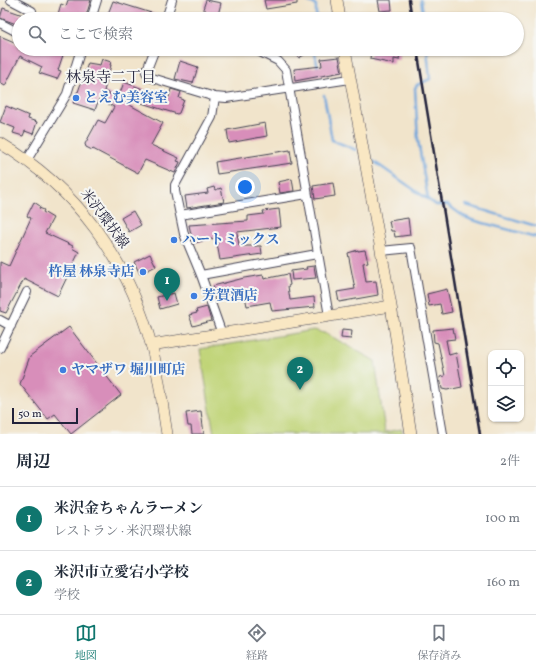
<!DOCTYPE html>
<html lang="ja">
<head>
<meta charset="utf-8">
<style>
  :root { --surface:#fff; --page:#f6f6f7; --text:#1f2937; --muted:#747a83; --line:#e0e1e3; --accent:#0f766e }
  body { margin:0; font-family:Vollkorn,"Noto Serif JP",serif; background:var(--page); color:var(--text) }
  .controls { position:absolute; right:12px; bottom:12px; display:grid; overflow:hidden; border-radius:8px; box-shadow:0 1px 3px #0004 }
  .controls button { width:36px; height:36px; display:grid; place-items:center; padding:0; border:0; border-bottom:1px solid var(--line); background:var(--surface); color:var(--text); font:20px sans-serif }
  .scale { position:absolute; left:12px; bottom:10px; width:66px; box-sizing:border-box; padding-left:4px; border:2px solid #22223b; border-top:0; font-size:11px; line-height:14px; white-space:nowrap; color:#22223b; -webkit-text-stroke:3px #f6f6f2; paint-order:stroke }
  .you { position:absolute; left:245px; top:187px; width:14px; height:14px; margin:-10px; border:3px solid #fff; border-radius:50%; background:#1a73e8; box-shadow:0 0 0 6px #1a73e833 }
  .badge { display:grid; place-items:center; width:26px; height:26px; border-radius:50%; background:var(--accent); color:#fff; font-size:13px; font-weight:700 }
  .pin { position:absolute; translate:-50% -33px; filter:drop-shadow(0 1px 2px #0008) }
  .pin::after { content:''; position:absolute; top:21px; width:14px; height:12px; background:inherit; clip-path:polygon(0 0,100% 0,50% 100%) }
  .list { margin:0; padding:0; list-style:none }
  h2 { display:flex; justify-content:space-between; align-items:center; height:52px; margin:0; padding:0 16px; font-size:17px }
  h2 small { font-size:13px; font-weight:400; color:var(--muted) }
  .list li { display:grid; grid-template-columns:26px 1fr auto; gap:12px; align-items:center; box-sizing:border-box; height:64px; padding:0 16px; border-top:1px solid var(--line) }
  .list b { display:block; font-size:15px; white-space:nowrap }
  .list p { margin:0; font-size:13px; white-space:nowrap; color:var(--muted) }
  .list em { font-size:13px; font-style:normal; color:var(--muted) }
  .icon { flex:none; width:22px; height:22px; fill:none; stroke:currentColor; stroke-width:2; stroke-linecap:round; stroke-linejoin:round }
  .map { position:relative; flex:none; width:536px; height:434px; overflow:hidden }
  .search { position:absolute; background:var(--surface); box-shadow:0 1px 3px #0004; left:12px; right:12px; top:12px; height:44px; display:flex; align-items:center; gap:10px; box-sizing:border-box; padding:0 14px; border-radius:22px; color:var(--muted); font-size:15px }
  .sheet { height:180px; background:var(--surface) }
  nav { display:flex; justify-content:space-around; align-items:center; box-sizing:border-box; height:56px; border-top:1px solid var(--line); background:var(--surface); font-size:11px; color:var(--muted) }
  nav a { display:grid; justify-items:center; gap:2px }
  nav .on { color:var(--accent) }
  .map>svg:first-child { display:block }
</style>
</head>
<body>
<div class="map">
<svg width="536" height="434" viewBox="0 0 536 434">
  <rect width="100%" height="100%" fill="#f6f6f2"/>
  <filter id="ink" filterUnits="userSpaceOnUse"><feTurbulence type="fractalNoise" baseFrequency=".025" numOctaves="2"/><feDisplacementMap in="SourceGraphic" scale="8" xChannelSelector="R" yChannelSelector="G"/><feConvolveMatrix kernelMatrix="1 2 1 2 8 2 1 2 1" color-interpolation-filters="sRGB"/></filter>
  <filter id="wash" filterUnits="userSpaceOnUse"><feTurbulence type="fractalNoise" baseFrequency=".012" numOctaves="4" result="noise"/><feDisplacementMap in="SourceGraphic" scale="16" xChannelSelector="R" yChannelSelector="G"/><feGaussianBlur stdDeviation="0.9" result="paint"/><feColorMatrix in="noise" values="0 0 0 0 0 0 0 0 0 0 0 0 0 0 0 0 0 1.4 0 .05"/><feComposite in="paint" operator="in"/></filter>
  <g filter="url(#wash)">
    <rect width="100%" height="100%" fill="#f1e4cb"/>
    <path fill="#c0d477" stroke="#717b59" d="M314 330 327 334 375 361 385 432 402 429V434H214L200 349Z"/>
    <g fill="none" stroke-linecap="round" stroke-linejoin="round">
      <path stroke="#6ea4db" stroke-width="2.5" d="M305 0 316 5V15L322 19
        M421 0 424 19
        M314 49 318 68
        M427 49 430 79 417 85 415 88 418 140 428 199
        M324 95 332 140 356 150
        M373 161 436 205H448L463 216 472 220 536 237
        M466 205 536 226"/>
    </g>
    <g id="blocks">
      <path fill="#d88eba" d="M68 0H91L85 19H72L58 14 61 4 66 6Z
        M206 0 221 3 218 15 205 11V9H203Z
        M264 0H297V4L266 9Z
        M378 0H391L392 10 380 11Z
        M113 1 161 16V19H106Z
        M3 8 23 15 22 19H19V25L0 18Z
        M0 36 12 41 19 46V49H65L58 70 61 71 57 79 39 73 42 67 20 56 5 86 0 83Z
        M294 49H314L299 58Z
        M371 49H396L395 51 400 52 399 60 394 59V64L370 59Z
        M339 57 342 72 295 81 294 69 322 66 321 59Z
        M102 59 111 62 110 65H111L104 91 163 123 151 145 179 158 177 161 180 162 175 173 145 160 138 173 93 149 92 150 86 147 85 144 98 120 105 123 114 107 99 99 95 110 73 103 77 92H78L88 63 100 65Z
        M180 61 198 67 193 83 175 79Z
        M124 82 159 95 160 94 169 97 171 89 181 92 179 98 184 100 179 113 177 114 119 96Z
        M6 106 29 116 28 119 37 122 33 134 25 131 23 136 13 133 15 128 0 122Z
        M265 123 267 136 229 143 227 130Z
        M290 150 292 163 217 174 215 162Z
        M292 179 294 191 280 193 278 182Z
        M333 183 335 196 315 199 313 186Z
        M214 187 215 190 221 188 224 202 187 208 185 196 208 193 207 189Z
        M34 202 40 206 39 208 44 210 43 212 53 218 45 233 73 246 72 248 79 252 58 296 24 279 6 313 0 311V262L9 266 31 218 27 216Z
        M279 209 281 227 237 232 239 246H261L262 254 220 260 216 238 194 243 192 239 189 225 248 221V216L264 214 263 211Z
        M133 211 141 225 129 232 121 218Z
        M408 218 410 235 395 237 394 231H391L389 221Z
        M358 250V251L365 250 368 262 363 263 366 282 376 281 378 295 339 302 337 292 355 289 348 253Z
        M150 254 156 266 140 274 134 262Z
        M314 266 316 278 292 280 291 271 307 269 306 267Z
        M288 274 290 285 288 286 290 300 314 297 315 307 272 311 270 302 247 306 244 291 215 297 214 295 213 286 244 278 263 275 264 279Z
        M447 289 452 312 442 314 440 304 429 306 427 294Z
        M174 293 177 304 160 309 157 297Z
        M207 307 211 321 193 326 189 315 197 313 196 310Z
        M69 327 121 395 71 434 55 414 48 419 20 384 30 356Z
        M453 328 455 339 446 340 449 355 456 353 462 387 447 390 442 389 440 377 445 376 438 343 434 342 433 330Z
        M342 330 352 331 351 339 341 338Z
        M201 411 204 434H192L191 426H188L186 413Z"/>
    </g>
  </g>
  <g filter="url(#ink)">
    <use href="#blocks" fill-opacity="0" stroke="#413f51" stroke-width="1"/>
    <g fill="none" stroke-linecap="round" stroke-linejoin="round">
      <defs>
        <path id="street" d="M11 0 32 11 27 19
          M167 14 182 19
          M91 19 97 0
          M166 19 172 0
          M0 23 19 33
          M155 49 146 72 149 77 215 97 226 98 350 79
          M254 49 278 61 286 70 329 316
          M215 97 212 117 175 185V191L184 234 201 275 222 334
          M27 160 67 94 81 49
          M180 215 307 194
          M381 251 411 248 443 434
          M201 275 317 254
          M0 320 11 326
          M0 348 27 292"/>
        <path id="secondary" d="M337 0 340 19
          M345 49 391 306 411 434
          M0 143C76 188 128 260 151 344 159 373 162 404 167 434
          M151 345 391 306"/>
      </defs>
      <use href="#street" stroke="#413f51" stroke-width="10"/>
      <use href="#secondary" stroke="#413f51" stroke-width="12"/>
      <use href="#street" stroke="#fff" stroke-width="8"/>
      <use href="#secondary" stroke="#f9e7c3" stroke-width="11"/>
      <path stroke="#22223b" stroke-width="2.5" d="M409 0 412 19
        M417 49 480 434"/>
    </g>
  </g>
  <g fill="#3f7fe0" stroke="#f6f6f2" stroke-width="1.5">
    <circle cx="76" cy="98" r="4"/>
    <circle cx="174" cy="240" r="4"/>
    <circle cx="143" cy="272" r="4"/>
    <circle cx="194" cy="296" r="4"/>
    <circle cx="63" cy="370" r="4"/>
  </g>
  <g text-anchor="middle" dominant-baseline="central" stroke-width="4" stroke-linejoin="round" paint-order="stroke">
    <g font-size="14" font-weight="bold" fill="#366cbe" stroke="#f6f6f2" text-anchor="start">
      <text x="84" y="98">とえむ美容室</text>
      <text x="182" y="240">ハートミックス</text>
      <text x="135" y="272" text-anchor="end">杵屋 林泉寺店</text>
      <text x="202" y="296">芳賀酒店</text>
      <text x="71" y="370">ヤマザワ 堀川町店</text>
    </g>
    <g font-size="14" fill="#22223b" stroke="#f6f6f2">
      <text transform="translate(104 219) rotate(53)">米沢環状線</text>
    </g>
    <g font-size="15" fill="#22223b" stroke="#f6f6f2">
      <text x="111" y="78">林泉寺二丁目</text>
    </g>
  </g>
</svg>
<div class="controls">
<button><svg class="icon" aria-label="locate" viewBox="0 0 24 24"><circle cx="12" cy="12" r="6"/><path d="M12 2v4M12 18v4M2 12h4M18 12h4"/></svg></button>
<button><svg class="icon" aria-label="layers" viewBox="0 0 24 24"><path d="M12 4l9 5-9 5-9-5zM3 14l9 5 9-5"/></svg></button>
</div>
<div class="scale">50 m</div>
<div class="you"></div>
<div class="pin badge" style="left:167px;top:301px">1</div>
<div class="pin badge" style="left:300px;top:390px">2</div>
<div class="search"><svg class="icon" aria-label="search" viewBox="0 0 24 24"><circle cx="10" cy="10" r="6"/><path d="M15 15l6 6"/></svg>ここで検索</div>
</div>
<section class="sheet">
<h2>周辺<small>2件</small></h2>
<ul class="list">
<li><span class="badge">1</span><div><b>米沢金ちゃんラーメン</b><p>レストラン · 米沢環状線</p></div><em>100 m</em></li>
<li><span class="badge">2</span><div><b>米沢市立愛宕小学校</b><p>学校</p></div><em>160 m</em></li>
</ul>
</section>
<nav>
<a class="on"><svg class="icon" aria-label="map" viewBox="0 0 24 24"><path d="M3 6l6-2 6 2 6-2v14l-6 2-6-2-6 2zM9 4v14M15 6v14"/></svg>地図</a>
<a><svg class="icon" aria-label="directions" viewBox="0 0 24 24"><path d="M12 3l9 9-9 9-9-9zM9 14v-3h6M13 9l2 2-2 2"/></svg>経路</a>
<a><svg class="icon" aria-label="saved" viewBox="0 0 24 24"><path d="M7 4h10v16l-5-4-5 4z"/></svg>保存済み</a>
</nav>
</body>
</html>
